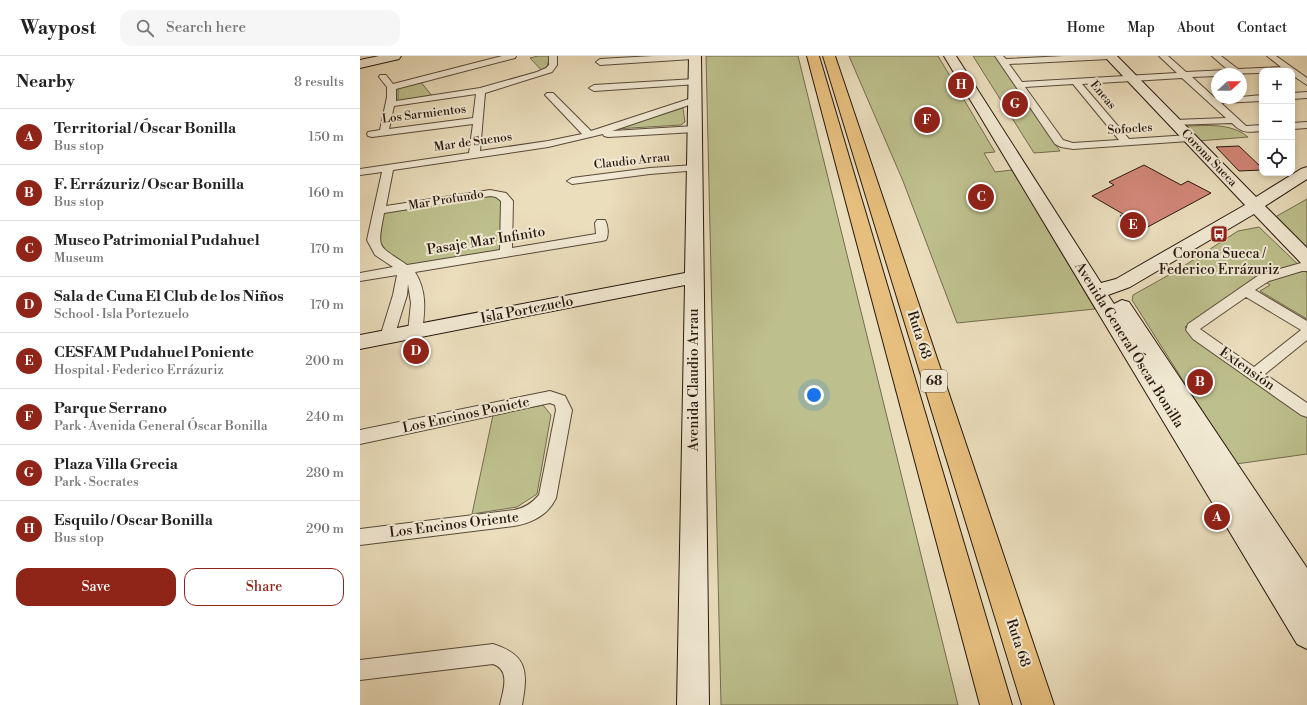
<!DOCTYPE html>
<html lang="en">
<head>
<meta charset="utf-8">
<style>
  :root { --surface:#fff; --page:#f6f6f6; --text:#222; --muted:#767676; --line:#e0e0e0; --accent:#8f2418 }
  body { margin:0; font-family:"Libre Bodoni",serif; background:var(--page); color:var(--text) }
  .controls { position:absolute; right:12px; top:12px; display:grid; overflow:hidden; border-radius:8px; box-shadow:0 2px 6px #0003 }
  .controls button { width:36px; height:36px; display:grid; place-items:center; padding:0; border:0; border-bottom:1px solid var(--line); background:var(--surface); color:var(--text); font:20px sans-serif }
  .compass { position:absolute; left:851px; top:12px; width:36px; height:36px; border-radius:50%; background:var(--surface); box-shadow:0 2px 6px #0003; rotate:69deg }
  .you { position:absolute; left:454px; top:339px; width:14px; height:14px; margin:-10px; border:3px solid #fff; border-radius:50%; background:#1a73e8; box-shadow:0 0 0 6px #1a73e833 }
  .badge { display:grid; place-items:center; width:26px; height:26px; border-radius:50%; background:var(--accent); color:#fff; font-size:13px; font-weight:700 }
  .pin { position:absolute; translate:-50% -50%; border:2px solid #fff; box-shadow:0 1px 4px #0006 }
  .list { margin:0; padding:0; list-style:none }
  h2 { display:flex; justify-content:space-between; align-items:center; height:52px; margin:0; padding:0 16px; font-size:17px }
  h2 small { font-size:13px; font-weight:400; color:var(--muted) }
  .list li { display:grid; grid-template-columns:26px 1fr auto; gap:12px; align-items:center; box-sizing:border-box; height:56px; padding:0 16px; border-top:1px solid var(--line) }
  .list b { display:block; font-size:15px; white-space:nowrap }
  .list p { margin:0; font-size:13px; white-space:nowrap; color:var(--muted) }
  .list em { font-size:13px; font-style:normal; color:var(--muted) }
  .actions { display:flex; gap:8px; padding:12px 16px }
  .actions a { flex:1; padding:9px 0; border:1px solid var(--accent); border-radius:12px; text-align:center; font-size:14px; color:var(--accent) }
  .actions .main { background:var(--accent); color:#fff }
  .icon { flex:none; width:22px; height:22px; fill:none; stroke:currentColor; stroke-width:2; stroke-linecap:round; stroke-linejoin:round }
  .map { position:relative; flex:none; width:947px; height:649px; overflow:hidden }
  header { display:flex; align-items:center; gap:24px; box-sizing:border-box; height:56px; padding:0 20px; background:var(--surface); border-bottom:1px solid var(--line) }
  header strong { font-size:19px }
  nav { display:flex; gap:22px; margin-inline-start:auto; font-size:14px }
  .search { width:280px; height:36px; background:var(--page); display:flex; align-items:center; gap:10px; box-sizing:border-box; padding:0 14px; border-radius:12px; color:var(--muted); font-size:15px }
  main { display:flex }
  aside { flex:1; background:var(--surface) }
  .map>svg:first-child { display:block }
</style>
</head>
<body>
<header>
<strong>Waypost</strong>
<div class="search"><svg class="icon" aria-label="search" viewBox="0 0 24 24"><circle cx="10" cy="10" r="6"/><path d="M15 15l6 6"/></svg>Search here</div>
<nav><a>Home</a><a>Map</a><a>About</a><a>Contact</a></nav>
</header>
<main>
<aside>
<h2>Nearby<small>8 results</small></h2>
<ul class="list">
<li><span class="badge">A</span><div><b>Territorial / Óscar Bonilla</b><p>Bus stop</p></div><em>150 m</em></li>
<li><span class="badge">B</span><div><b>F. Errázuriz / Oscar Bonilla</b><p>Bus stop</p></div><em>160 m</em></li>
<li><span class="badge">C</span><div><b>Museo Patrimonial Pudahuel</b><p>Museum</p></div><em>170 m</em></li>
<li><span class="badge">D</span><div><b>Sala de Cuna El Club de los Niños</b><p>School · Isla Portezuelo</p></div><em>170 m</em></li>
<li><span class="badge">E</span><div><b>CESFAM Pudahuel Poniente</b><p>Hospital · Federico Errázuriz</p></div><em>200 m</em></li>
<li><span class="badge">F</span><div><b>Parque Serrano</b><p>Park · Avenida General Óscar Bonilla</p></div><em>240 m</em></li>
<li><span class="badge">G</span><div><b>Plaza Villa Grecia</b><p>Park · Socrates</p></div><em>280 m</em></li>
<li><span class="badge">H</span><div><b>Esquilo / Oscar Bonilla</b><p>Bus stop</p></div><em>290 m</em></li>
</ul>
<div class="actions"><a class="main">Save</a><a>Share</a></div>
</aside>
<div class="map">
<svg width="947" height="649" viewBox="0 0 947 649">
  <rect width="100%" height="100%" fill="#ebdebd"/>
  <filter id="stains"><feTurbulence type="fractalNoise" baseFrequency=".005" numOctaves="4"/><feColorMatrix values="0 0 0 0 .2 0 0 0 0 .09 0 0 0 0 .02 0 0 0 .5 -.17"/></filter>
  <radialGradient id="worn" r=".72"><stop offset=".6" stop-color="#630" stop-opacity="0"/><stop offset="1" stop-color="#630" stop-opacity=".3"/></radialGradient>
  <path fill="#bdc08d" stroke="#726c4e" d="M178 0H190L185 18 170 2Z
    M346 0H438L598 649H361Z
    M489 0H578L635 96 624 97 635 116 652 114 735 253 597 267 543 125Z
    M613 0H636L700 95 674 97Z
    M60 25 73 41 38 45V31Z
    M323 52 325 66 321 69 254 73Z
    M824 70C845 70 870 66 888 81L838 85Z
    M130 137 144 141 146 197 44 214 16 194 18 155Z
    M947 143V193L916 164 917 160Z
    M899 171 947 217V263L900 235 910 229 897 221 825 271 833 282 947 362V398L876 408 772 244 773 239 816 215 878 175Z
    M183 349 191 359 177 438 157 451 112 458 133 359Z"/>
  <path fill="#d38779" stroke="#28180f" d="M879 90 902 112V114L879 115 856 91Z
    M784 109 821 129 828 125 851 137 782 174 760 160 763 158 732 140 754 129 749 126Z"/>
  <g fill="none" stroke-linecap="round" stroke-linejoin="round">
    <defs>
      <path id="street" d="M142 0H156L155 2 36 33V45L120 32 177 16 186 12 189 9V0H197V9L192 16 125 37 120 95 188 85 222 78 187 41 185 39 187 37H193L231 75 335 41 340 44 338 46 252 75 335 70 340 73 335 76 248 81 244 80 243 78 188 91 33 114 26 150 130 134 146 137 153 145 152 192 236 178 235 167 237 164H245C248 169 249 179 246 184L242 185 55 216C67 235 65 254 62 276L60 279 55 281 50 279 48 276 51 247 48 228 47 239 34 281 32 285 27 286 22 285 20 281 33 239 37 219 0 225V217L33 211 15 199 7 184 22 116 0 119V113L109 97 113 68 12 81 8 80 7 78 8 76 20 74 27 41V31L19 21 20 19H26L33 28ZM116 38 113 62 29 73 34 50ZM130 140 136 141 141 145 140 194 47 209C17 188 17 195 24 157Z
        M293 0H336L332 3 240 9 236 6 240 3Z
        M635 0H643L646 3 704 0H753L749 3 649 8 662 26 817 17 799 0H808L826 16 868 14 852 0H861L878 13 921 11 907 0H916L947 22V29L932 19V15H902V17L857 18V20L832 21 855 42H881V41L902 39V45L861 47 886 70 902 69V75C887 76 883 78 872 67L812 69 810 67 815 64 866 62 822 22 722 28 769 83 829 79 834 82 829 85 713 93 701 91 695 88ZM713 28 759 84 713 87 703 84 665 31Z
        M335 23 339 26 338 28 234 35 229 32 234 29Z
        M947 36V42L932 43V37Z
        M947 66V72L932 73V67Z
        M335 109 340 112 339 114 290 118 212 128 207 125 212 122 290 112Z
        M941 207H947V215H942L909 225 895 234 947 265V284L905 318 947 347V361L941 359 833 283 826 274 828 268 899 219ZM886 241 941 274 894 311 840 273Z
        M190 335 205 340 212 354 196 442C188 459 172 467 154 470L0 489V473L154 454C165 452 172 447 179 439L196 354 195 349 190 347 0 388V374Z
        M133 588C168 599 168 616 162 649H140C143 635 151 614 133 608L0 624V604Z"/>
      <path id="secondary" d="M19 0H41L39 3 0 12V4Z
        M329 0H341L349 649H317L325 229 0 293V279L325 217Z
        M584 0H596L741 227 756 223 885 149 744 0H757L896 141 941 113 947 111V123L905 150 947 192V209L941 207 894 158 770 231 748 239 754 248 762 244 769 246 947 512V593L937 588Z"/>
      <path id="highway" d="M447 0H459L652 649H620Z
        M463 0H475L694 649H662Z"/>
    </defs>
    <use href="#street" stroke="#594a3a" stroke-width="2"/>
    <use href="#secondary" stroke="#28180f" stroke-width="2"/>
    <use href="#highway" stroke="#28180f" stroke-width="2"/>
    <use href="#street" fill="#f2ead4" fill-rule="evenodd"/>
    <use href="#secondary" fill="#f2ead4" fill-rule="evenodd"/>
    <use href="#highway" fill="#e6bf7e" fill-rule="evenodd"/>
  </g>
  <defs>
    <symbol id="bus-square" viewBox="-11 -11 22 22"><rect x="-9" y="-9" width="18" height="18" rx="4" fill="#8f2418" stroke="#f2ead4"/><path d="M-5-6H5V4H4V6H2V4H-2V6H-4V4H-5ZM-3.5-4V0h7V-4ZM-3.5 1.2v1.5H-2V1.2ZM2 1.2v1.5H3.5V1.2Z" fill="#fff"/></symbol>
  </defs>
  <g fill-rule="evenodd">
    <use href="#bus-square" x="849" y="168" width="20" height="20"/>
  </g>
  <g text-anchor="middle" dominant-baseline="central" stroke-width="4" stroke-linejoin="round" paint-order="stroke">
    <g font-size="12" fill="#28180f" stroke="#f2ead4">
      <text transform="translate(743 39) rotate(50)">Eneas</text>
      <text transform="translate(64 58) rotate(-7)">Los Sarmientos</text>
      <text transform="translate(770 73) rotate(-4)">Sofocles</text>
      <text transform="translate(113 86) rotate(-8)">Mar de Suenos</text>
      <text transform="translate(849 102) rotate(46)">Corona Sueca</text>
      <text transform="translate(272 105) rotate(-6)">Claudio Arrau</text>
      <text transform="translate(86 144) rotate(-9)">Mar Profundo</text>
    </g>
    <rect fill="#f2ead4" stroke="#65574a" stroke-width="1" x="561" y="314" width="26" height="22" rx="3"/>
    <g font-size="13" font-weight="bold" fill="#28180f">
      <text x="574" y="325">68</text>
    </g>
    <g font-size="14" fill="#28180f" stroke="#f2ead4">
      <text transform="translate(126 185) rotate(-9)">Pasaje Mar Infinito</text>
      <text transform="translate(167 254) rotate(-11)">Isla Portezuelo</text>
      <text transform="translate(559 279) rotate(72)">Ruta 68</text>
      <text transform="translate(769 289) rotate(58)">Avenida General Óscar Bonilla</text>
      <text transform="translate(887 313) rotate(35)">Extensión</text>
      <text transform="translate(334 324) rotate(-90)">Avenida Claudio Arrau</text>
      <text transform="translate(106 359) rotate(-12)">Los Encinos Poniete</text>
      <text transform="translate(94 469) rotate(-7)">Los Encinos Oriente</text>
      <text transform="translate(658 587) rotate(72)">Ruta 68</text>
    </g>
    <g font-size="14" fill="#28180f" stroke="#f2ead4">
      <text x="859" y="198">Corona Sueca /<tspan x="859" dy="16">Federico Errázuriz</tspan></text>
    </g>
  </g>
  <rect width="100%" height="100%" filter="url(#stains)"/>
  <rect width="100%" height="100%" fill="url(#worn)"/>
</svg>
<div class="controls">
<button>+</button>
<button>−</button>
<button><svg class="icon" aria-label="locate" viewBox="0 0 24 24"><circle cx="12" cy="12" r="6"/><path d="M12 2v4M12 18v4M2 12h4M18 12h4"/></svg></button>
</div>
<svg class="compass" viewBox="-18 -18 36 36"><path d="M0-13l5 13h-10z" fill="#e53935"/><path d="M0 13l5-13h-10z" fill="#767676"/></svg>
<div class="you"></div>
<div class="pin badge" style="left:857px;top:461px">A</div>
<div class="pin badge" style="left:840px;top:326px">B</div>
<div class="pin badge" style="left:621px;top:141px">C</div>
<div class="pin badge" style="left:56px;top:295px">D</div>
<div class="pin badge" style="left:773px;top:169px">E</div>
<div class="pin badge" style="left:567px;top:64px">F</div>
<div class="pin badge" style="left:655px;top:48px">G</div>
<div class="pin badge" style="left:601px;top:29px">H</div>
</div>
</main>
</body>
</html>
